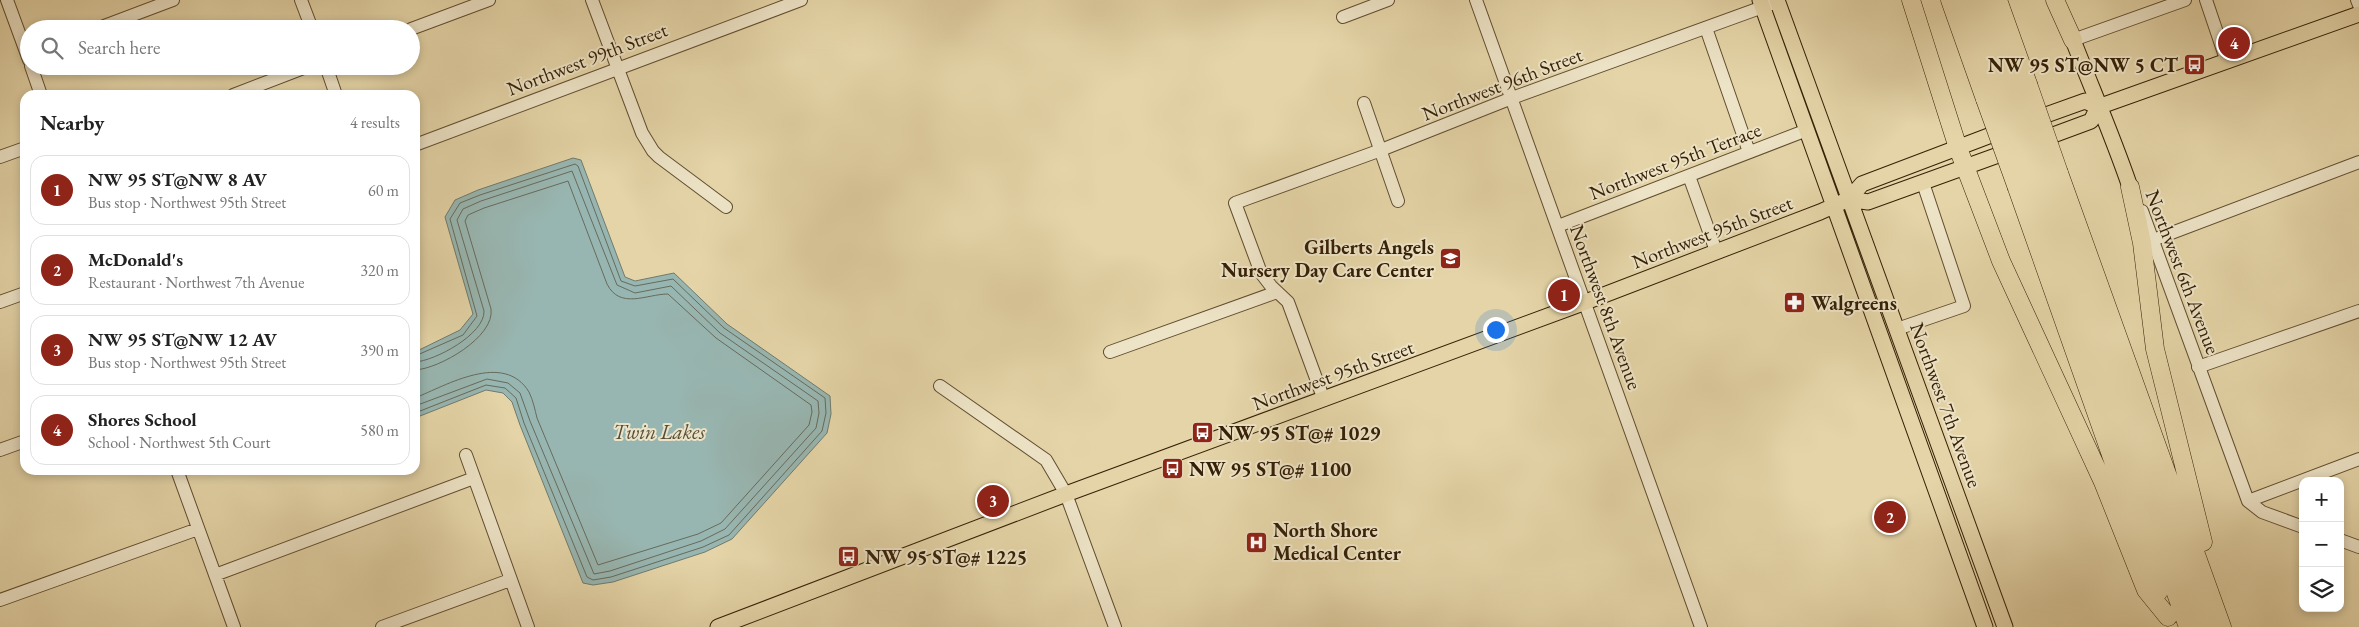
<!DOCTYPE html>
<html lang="en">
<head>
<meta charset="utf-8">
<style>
  :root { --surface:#fff; --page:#f6f6f6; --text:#222; --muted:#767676; --line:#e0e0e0; --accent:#8f2418 }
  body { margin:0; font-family:"EB Garamond",serif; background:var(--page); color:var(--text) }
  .controls { position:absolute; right:15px; bottom:15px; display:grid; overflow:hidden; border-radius:10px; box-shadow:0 2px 8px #0003 }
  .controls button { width:45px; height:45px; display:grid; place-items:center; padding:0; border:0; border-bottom:1px solid var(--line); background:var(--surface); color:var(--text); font:25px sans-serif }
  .you { position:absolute; left:1495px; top:329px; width:18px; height:18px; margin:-12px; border:4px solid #fff; border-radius:50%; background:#1a73e8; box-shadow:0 0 0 8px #1a73e833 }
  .badge { display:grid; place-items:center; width:32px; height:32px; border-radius:50%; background:var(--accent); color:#fff; font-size:16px; font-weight:700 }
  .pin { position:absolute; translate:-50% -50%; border:2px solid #fff; box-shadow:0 1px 5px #0006 }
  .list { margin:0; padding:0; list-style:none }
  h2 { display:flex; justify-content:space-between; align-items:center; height:65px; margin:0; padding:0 20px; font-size:21px }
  h2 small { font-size:16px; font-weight:400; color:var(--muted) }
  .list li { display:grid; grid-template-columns:32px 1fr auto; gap:15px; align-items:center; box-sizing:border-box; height:70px; margin:0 10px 10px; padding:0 10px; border:1px solid var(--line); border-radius:15px }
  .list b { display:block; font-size:19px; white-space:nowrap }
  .list p { margin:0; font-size:16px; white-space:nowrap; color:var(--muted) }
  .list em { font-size:16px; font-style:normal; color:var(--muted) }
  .icon { flex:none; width:28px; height:28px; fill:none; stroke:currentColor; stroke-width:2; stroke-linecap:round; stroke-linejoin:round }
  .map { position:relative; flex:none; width:2359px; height:627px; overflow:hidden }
  .search { position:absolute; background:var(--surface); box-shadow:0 2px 8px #0003; left:20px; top:20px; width:400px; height:55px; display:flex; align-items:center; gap:12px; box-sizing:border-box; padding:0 18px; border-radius:28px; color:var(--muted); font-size:19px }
  .panel { position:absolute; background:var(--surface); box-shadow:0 2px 8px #0003; left:20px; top:90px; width:400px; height:385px; border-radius:15px }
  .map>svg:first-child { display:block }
</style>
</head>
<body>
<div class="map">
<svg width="2359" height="627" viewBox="0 0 2359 627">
  <rect width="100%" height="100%" fill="#e4d4a7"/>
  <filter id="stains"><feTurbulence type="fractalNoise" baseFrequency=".004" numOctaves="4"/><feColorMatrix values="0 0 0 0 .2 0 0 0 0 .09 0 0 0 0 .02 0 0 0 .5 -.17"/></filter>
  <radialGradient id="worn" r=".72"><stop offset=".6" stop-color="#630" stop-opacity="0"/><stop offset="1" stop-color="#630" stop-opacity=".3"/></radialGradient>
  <path fill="#98b6b1" stroke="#707a6d" d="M573 158 581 160 625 277 635 281 674 273 727 324 830 396 831 414 827 433 732 539 705 552 613 582 593 585 583 583 520 425 512 402 503 393 486 390 415 418V352L460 330 473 314 445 217 455 200 478 190Z"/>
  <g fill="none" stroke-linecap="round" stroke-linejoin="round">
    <path stroke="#666b5c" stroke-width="1" d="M415 356 463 335 477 316 450 219 460 203 480 195 575 164 578 166 621 281 635 286 673 279 724 328 825 398 826 413 822 431 729 535 703 547 611 577 593 580 587 577 524 423 516 398 505 388 486 385 415 413
      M415 362C435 361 485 334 484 311L457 220 463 209 481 201 572 171 617 285 635 293 671 286 720 333 818 401 819 413 816 428 725 529 701 541 610 571 594 574 530 421 520 393 508 383 487 379 415 406
      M415 370C439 369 495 337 491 309L465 221 468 215 484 208 568 181 607 284C620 310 647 294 668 294L716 338 811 405 812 412 809 425 721 523 698 534 598 565 537 418C535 410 533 400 529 392 504 351 447 385 415 398"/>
    <defs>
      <path id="minor" d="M7 0 29 60
        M301 0 312 29
        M592 0 642 133 653 151 659 157 726 207
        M1476 0 1701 627
        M2206 0 2227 62
        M2357 0 2359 5
        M1343 17 1388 0
        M1706 28 1749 152
        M96 29 173 0
        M411 29 489 0
        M2070 33 2073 40 2185 0
        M31 66 41 95
        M326 66 336 95
        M233 95 309 66
        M1364 103 1398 201
        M415 145 801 0
        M0 157 25 148
        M1689 176 1716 251
        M2142 211 2248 501 2262 512 2303 527
        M1558 226 1807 130
        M2153 240 2359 162
        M0 302 25 293
        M1897 329 1964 306 1923 183
        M1110 352 1277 292
        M2198 367 2359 311
        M940 386 1046 460 1066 494 1115 627
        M1324 400 1288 302 1271 286 1261 273 1235 203 1381 150 1512 98 1771 4
        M0 450 25 441
        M466 455 528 627
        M177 470 234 627
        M2248 501 2359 459
        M2340 540 2359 547
        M215 575 474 478
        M0 600 198 529
        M382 627 510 580"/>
      <path id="major" d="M1760 0 1985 627
        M1777 0 2005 627
        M2073 40C2092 89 2113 137 2130 187
        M2029 121 2085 101 2098 107 2359 14
        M2037 141 2091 121 2098 107
        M1849 199 1868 202 2015 149
        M718 627 1066 494 1583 303 1820 212 1849 199 1862 184 2007 129"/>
      <path id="highway" d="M1911 0 1958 148 2001 261 2103 482 2146 590 2168 617
        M1950 0 1985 99
        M1965 0 1999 94
        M1983 0 2014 89
        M1998 0 2028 84
        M2055 0 2073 40
        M2059 173 2222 627
        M2046 178 2205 627
        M2030 183 2188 627
        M2130 187 2142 243 2155 349 2203 542
        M2017 188 2159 591"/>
    </defs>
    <use href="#minor" stroke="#614d2f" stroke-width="14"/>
    <use href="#major" stroke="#352007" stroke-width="17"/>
    <use href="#highway" stroke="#352007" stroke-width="19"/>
    <use href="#minor" stroke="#ede3c6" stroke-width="12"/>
    <use href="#major" stroke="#e4d4a7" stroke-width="15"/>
    <use href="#highway" stroke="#e4d4a7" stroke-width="18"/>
    <defs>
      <path id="highway-bridge" d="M2028 84 2059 173
        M2014 89 2046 178
        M1999 94 2030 183
        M1985 99 2017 188"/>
    </defs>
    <use href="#highway-bridge" stroke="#352007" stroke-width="19" stroke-linecap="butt"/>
    <use href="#highway-bridge" stroke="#e4d4a7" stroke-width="18"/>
  </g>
  <defs>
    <symbol id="bus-square" viewBox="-11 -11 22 22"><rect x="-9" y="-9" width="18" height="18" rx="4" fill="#8f2418" stroke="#ede3c6"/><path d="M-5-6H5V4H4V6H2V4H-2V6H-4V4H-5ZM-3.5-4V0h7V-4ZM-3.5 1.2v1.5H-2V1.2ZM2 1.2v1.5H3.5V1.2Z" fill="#fff"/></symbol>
    <symbol id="school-square" viewBox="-11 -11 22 22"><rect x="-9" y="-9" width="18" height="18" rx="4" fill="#8f2418" stroke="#ede3c6"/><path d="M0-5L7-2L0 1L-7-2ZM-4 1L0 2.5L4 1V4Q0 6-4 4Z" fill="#fff"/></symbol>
    <symbol id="pharmacy-square" viewBox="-11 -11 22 22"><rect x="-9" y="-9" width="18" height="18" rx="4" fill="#8f2418" stroke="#ede3c6"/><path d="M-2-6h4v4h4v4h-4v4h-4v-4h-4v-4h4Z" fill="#fff"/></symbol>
    <symbol id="hospital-square" viewBox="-11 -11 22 22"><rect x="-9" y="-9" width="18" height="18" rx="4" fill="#8f2418" stroke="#ede3c6"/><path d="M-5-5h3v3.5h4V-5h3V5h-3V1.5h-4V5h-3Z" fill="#fff"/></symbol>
  </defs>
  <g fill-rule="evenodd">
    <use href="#bus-square" x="2182" y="52" width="25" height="25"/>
    <use href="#school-square" x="1438" y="246" width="25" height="25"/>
    <use href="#pharmacy-square" x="1782" y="290" width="25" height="25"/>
    <use href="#bus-square" x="1190" y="420" width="25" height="25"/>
    <use href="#bus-square" x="1160" y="456" width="25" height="25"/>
    <use href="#hospital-square" x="1244" y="530" width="25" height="25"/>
    <use href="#bus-square" x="836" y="544" width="25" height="25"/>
  </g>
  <g text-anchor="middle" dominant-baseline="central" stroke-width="4" stroke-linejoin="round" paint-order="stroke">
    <g font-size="20" fill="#352007" stroke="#ede3c6">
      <text transform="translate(587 59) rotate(-21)">Northwest 99th Street</text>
      <text transform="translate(1502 84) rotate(-21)">Northwest 96th Street</text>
      <text transform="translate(1675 161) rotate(-21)">Northwest 95th Terrace</text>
      <text transform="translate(1712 232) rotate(-21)">Northwest 95th Street</text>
      <text transform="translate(2183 272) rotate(69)">Northwest 6th Avenue</text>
      <text transform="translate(1606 307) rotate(70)">Northwest 8th Avenue</text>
      <text transform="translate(1333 375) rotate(-20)">Northwest 95th Street</text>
      <text transform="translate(1946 405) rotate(70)">Northwest 7th Avenue</text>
    </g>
    <g font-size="20" font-weight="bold" fill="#352007" stroke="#ede3c6" text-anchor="start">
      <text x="2178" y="65" text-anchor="end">NW 95 ST@NW 5 CT</text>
      <text x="1434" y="247" text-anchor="end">Gilberts Angels<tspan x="1434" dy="23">Nursery Day Care Center</tspan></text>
      <text x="1811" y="303">Walgreens</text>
      <text x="1218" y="433">NW 95 ST@# 1029</text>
      <text x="1189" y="469">NW 95 ST@# 1100</text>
      <text x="1273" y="530">North Shore<tspan x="1273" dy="23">Medical Center</tspan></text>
      <text x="865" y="557">NW 95 ST@# 1225</text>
    </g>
    <g font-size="21" font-style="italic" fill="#534d3a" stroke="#ede3c6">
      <text x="659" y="431">Twin Lakes</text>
    </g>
  </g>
  <rect width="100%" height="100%" filter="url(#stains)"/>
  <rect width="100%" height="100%" fill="url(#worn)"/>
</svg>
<div class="controls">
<button>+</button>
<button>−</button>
<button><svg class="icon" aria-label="layers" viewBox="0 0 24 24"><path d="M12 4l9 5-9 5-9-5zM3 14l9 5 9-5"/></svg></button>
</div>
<div class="you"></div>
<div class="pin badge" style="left:1564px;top:295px">1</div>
<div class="pin badge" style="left:1890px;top:517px">2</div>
<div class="pin badge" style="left:993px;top:501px">3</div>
<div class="pin badge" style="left:2234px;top:43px">4</div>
<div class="search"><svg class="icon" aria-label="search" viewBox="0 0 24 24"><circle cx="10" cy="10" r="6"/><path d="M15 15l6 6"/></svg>Search here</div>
<section class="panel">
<h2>Nearby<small>4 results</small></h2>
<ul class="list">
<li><span class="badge">1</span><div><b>NW 95 ST@NW 8 AV</b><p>Bus stop · Northwest 95th Street</p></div><em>60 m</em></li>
<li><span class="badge">2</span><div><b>McDonald's</b><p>Restaurant · Northwest 7th Avenue</p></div><em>320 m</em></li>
<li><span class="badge">3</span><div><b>NW 95 ST@NW 12 AV</b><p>Bus stop · Northwest 95th Street</p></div><em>390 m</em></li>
<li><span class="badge">4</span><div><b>Shores School</b><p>School · Northwest 5th Court</p></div><em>580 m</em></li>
</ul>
</section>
</div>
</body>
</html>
